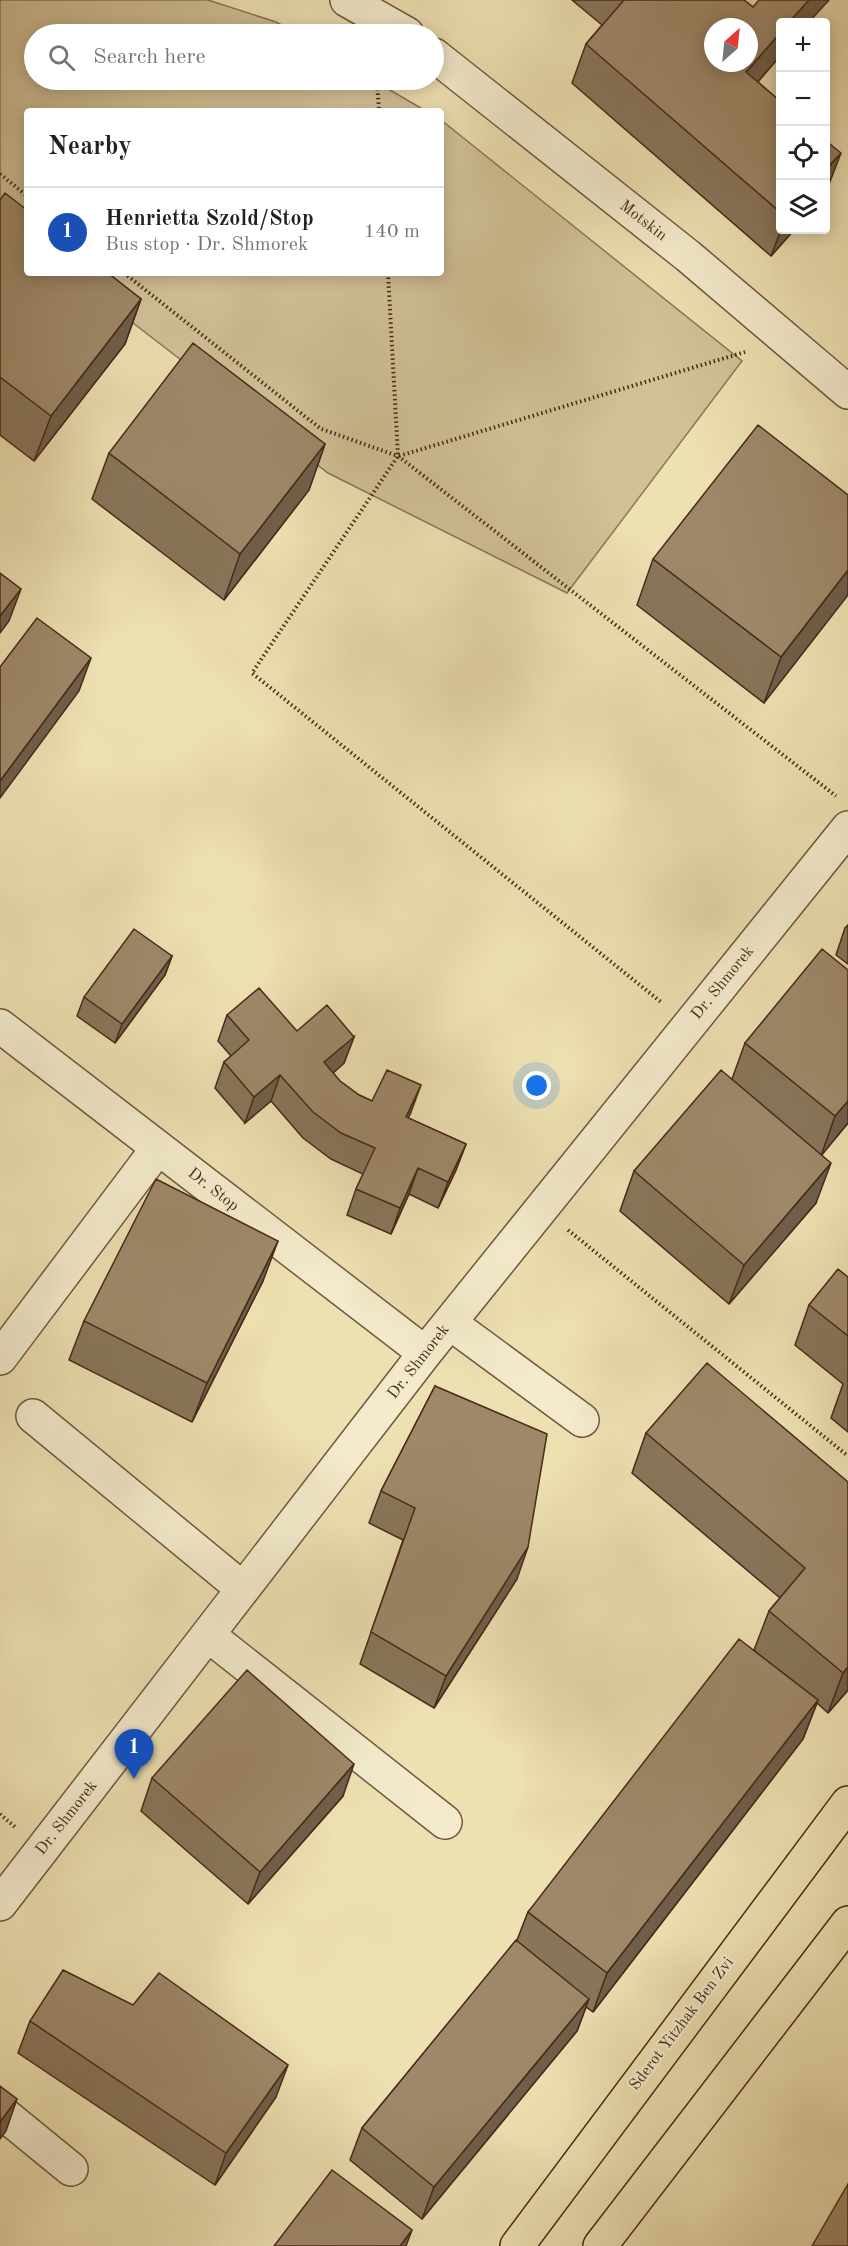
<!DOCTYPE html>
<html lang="en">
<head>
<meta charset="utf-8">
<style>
  :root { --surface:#fff; --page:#f2f2f2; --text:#202124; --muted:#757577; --line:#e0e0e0; --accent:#b45309 }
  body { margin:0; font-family:"Old Standard TT",serif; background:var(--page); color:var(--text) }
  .controls { position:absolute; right:18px; top:18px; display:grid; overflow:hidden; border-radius:6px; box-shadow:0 3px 15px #0003 }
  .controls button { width:54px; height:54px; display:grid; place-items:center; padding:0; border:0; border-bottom:2px solid var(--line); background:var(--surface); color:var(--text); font:30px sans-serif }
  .compass { position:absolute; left:704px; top:18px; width:54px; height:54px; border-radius:50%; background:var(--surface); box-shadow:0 3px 15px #0003; rotate:27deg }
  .you { position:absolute; left:537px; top:1086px; width:21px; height:21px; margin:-15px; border:4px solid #fff; border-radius:50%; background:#1a73e8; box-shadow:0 0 0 9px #1a73e833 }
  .badge { display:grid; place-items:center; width:39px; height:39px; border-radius:50%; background:var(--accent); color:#fff; font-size:20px; font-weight:700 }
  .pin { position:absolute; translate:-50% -50px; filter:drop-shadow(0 2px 3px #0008) }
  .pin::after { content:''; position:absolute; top:32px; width:21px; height:18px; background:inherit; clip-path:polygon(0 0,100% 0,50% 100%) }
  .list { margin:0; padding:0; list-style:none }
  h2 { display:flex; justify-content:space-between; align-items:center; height:78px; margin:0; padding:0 24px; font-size:26px }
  h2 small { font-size:20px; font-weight:400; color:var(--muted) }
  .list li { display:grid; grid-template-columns:39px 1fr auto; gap:18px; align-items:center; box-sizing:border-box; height:90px; padding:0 24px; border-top:2px solid var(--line) }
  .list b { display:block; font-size:22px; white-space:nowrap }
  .list p { margin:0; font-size:20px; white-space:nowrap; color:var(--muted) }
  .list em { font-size:20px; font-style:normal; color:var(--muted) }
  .icon { flex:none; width:33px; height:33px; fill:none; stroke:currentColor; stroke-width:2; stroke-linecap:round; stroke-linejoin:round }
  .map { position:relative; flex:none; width:848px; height:2246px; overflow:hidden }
  .search { position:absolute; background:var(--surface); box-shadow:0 3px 15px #0003; left:24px; top:24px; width:420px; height:66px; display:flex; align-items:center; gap:15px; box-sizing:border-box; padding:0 21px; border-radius:33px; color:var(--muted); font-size:22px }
  .panel { position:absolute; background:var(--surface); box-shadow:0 3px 15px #0003; left:24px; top:108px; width:420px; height:168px; border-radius:6px }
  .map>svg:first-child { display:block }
</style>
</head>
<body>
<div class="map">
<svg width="848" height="2246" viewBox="0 0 848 2246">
  <rect width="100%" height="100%" fill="#ede0b1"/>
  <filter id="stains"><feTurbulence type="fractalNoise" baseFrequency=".00333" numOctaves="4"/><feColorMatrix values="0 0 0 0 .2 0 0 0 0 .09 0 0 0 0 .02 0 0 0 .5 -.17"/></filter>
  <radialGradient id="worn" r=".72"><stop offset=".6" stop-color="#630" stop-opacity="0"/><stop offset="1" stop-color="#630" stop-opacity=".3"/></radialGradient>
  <path fill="#d1c197" stroke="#8c7558" stroke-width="1.5" d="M0 0H208L276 22 298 34H34V80H373L426 111H27V241L0 220Z
    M441 120 742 361 567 593 328 473 68 273H441Z"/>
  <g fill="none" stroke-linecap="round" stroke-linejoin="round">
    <defs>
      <path id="minor" d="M347 0 407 34
        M434 55 688 256 848 392
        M0 1026 425 1353
        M450 1323 582 1420
        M0 1358 158 1148
        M33 1416 243 1589
        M208 1635 445 1822
        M0 1904 425 1353 848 828
        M0 2111 71 2169"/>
      <path id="major" d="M517 2246 848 1803
        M600 2246 848 1923"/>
    </defs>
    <use href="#minor" stroke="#715740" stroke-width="36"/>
    <use href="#major" stroke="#48291a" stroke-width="36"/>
    <path stroke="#48291a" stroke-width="4" stroke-dasharray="1.5 3" stroke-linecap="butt" d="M377 80 379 111
      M0 174 27 196
      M124 273 321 429 398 456 836 796
      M388 273 398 456 252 673 661 1002
      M399 456 745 352
      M568 1230 848 1456
      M0 1814 15 1827"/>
    <use href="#minor" stroke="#f3ebcc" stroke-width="33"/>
    <use href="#major" stroke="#ede0b1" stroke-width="33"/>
  </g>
  <path fill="#88755a" stroke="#48291a" stroke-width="1.5" d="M572 0H744L753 7 780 22V56L758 82 780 101V230H794L771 256 572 83 586 44 602 25Z
    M0 200 141 299 125 344 34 461 0 435Z
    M325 444 309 490 224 600 92 499 109 453Z
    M848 495 764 703 637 605 653 559Z
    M848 925V964L836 955 845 928Z
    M172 956 165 975 115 1043 77 1016 84 997Z
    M227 1015 297 1031 354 1037 344 1063 333 1073 340 1081 359 1095 372 1101 411 1112 408 1118 466 1144 456 1170 438 1208 409 1194 391 1234 347 1215 356 1189 363 1174 331 1159 303 1138 271 1101 245 1123 215 1088 224 1062 231 1056 218 1041Z
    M745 1043 848 1123 821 1155 816 1203 729 1304 620 1211 634 1171 732 1079Z
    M848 1277V1432L831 1418 843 1384 795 1345 809 1305Z
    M263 1281 192 1422 69 1360 84 1321Z
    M435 1386 517 1579 434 1708 360 1664 403 1540 369 1523 381 1491Z
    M646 1433 848 1482V1690L828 1713 817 1703 803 1739 593 2012 586 2007 577 2031 422 2219 350 2160 362 2128 517 1940 528 1912 763 1658 754 1650 769 1611 780 1598 632 1473Z
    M152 1778 343 1796 248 1904 141 1811Z
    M133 2005 276 2097 215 2185 18 2053 30 2021Z"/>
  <path fill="#6f5f4a" stroke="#48291a" stroke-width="1.5" d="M809 0H829L809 22H789Z
    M780 33V56L732 111 746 72Z
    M841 153 826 192 825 193V170Z
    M781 230H794L771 256Z
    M141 299 125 344 34 461 51 416Z
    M325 444 309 490 224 600 240 554Z
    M848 570V595L764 703 781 657Z
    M21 589 9 621 0 633V616Z
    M91 658 79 691 0 798V781Z
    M172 956 165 975 115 1043 122 1024Z
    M354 1037 344 1063 315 1089 324 1062Z
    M280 1075 271 1101 245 1123 254 1097Z
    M421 1085 411 1112 397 1143 406 1117Z
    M848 1101V1123L821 1156 835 1116Z
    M466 1144 456 1170 438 1208 448 1182Z
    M831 1163 816 1203 729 1304 744 1265Z
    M418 1168 409 1194 391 1234 400 1208Z
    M278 1241 263 1281 192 1422 207 1383Z
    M528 1547 517 1579 434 1708 446 1676Z
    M848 1667V1690L828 1713 843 1673Z
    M818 1700 803 1739 593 2012 607 1973Z
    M354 1764 343 1796 248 1904 260 1872Z
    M589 1999 577 2031 422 2219 434 2187Z
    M288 2065 276 2097 215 2185 226 2153Z
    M17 2099 6 2131 0 2139V2122Z
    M412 2230 406 2246H400Z"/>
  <path fill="#9e8869" stroke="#48291a" stroke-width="1.5" fill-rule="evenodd" d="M624 0H744L753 7 759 0H809L789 22H780V33L746 72 780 101V212L586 44ZM713 27H749V63H713Z
    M825 140 841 153 825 170Z
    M5 193 27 210V273H108L141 299 51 416 0 377V200Z
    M193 343 325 444 240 554 109 453Z
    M758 425 848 495V570L781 657 653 559Z
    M0 573 21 589 0 616Z
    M37 618 91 658 0 781V667Z
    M134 929 172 956 122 1024 84 997Z
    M822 949 848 970V1101L835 1116 745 1043Z
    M259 988 297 1031 327 1005 354 1037 324 1062 340 1081 359 1095 372 1101 387 1070 421 1085 406 1117 466 1144 448 1182 418 1168 400 1208 356 1189 375 1148 341 1133 313 1112 280 1075 254 1097 224 1062 249 1040 227 1015Z
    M721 1070 831 1163 744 1265 634 1171Z
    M156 1179 278 1241 207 1383 84 1321Z
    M838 1269 848 1277V1336L809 1305Z
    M707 1363 848 1482V1667L843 1673 769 1611 805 1568 646 1433Z
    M435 1386 547 1434 528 1547 446 1676 371 1632 415 1508 381 1491Z
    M739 1639 818 1700 607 1973 528 1912Z
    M247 1670 354 1764 260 1872 152 1778Z
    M516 1940 589 1999 434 2187 362 2128Z
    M63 1970 133 2005 159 1973 288 2065 226 2153 30 2021Z
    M0 2086 17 2099 0 2122Z
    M332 2170 412 2230 400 2246H274Z
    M848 2184V2246H812Z"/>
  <g text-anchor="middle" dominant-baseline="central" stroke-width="4.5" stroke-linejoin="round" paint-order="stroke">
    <g font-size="16" fill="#48291a" stroke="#f3ebcc">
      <text transform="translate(643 221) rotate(38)">Motskin</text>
      <text transform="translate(723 983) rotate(-51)">Dr. Shmorek</text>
      <text transform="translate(213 1190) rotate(38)">Dr. Stop</text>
      <text transform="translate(419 1362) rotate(-52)">Dr. Shmorek</text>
      <text transform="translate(67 1818) rotate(-52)">Dr. Shmorek</text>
      <text transform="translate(682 2024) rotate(-53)">Sderot Yitzhak Ben Zvi</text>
    </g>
  </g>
  <rect width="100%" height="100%" filter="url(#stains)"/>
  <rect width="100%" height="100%" fill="url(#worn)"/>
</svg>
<div class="controls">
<button>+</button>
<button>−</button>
<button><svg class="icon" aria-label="locate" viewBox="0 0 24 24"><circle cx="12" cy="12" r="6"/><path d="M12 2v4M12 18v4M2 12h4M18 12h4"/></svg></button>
<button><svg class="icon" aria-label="layers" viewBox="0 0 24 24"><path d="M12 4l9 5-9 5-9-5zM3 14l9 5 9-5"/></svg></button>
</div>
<svg class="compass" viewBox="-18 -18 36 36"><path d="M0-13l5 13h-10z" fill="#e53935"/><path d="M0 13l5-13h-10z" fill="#757577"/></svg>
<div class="you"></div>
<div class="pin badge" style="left:134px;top:1779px;background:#1a4fb4">1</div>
<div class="search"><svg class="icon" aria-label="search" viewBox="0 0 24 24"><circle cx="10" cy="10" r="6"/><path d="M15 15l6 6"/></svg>Search here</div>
<section class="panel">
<h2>Nearby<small></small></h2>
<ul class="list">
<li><span class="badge" style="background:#1a4fb4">1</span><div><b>Henrietta Szold/Stop</b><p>Bus stop · Dr. Shmorek</p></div><em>140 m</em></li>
</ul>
</section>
</div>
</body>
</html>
